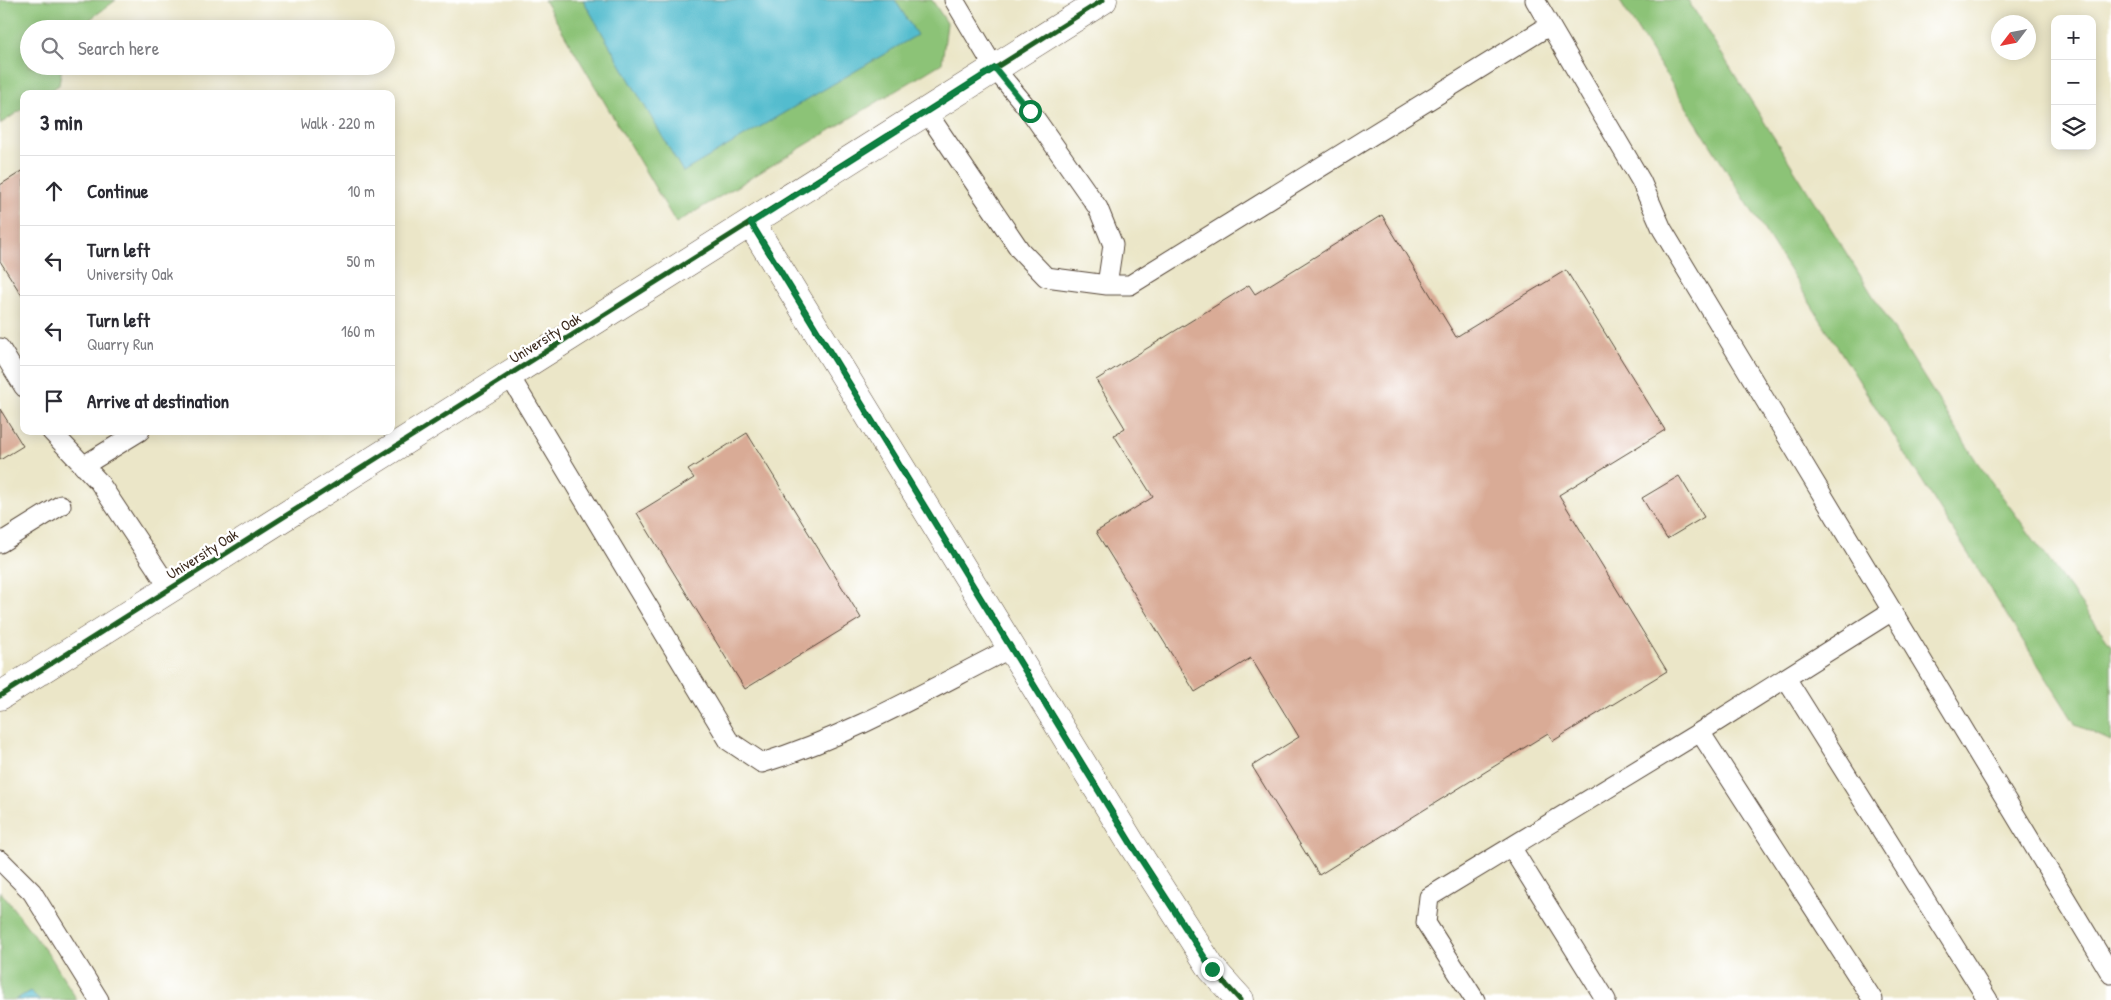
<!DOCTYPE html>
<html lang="en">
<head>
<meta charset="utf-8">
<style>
  :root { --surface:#fff; --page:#f7f7f7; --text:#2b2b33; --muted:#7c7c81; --line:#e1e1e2 }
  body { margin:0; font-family:"Patrick Hand",sans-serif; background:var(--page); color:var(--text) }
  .controls { position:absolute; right:15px; top:15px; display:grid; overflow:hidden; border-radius:10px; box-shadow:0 2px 12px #0003 }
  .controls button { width:45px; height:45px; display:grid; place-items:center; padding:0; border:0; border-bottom:1px solid var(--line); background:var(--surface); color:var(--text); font:25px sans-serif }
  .compass { position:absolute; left:1991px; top:15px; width:45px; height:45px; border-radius:50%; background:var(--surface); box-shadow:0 2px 12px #0003; rotate:238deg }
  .stop { position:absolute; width:15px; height:15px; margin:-11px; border:4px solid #0b8043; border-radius:50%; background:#fff }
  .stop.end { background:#0b8043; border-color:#fff; box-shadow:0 1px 5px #0008 }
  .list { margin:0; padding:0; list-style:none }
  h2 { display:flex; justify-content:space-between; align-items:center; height:65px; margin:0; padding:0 20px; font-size:21px }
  h2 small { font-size:16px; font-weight:400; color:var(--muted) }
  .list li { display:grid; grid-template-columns:32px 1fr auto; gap:15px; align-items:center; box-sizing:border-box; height:70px; padding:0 20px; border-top:1px solid var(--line) }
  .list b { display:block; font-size:19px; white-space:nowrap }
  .list p { margin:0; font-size:16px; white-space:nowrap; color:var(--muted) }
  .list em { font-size:16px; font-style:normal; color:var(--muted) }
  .icon { flex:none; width:28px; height:28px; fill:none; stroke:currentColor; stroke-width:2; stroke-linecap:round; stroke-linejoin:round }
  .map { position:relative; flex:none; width:2111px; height:1000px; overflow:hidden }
  .search { position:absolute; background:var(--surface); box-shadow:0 2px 12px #0003; left:20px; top:20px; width:375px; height:55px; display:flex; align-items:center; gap:12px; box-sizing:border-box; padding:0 18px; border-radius:28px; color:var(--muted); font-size:19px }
  .panel { position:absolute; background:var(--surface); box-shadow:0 2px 12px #0003; left:20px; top:90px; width:375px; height:345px; border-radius:10px }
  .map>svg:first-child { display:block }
</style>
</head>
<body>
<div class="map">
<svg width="2111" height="1000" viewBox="0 0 2111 1000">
  <rect width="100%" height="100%" fill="#fff"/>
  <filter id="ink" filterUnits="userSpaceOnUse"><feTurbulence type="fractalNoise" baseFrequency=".02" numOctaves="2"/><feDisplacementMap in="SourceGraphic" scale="10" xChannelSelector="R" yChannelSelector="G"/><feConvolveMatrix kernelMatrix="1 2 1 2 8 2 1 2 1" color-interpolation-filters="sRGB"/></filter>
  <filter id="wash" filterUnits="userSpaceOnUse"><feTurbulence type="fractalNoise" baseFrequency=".0096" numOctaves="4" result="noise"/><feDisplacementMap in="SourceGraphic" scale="20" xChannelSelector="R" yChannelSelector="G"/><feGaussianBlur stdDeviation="1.12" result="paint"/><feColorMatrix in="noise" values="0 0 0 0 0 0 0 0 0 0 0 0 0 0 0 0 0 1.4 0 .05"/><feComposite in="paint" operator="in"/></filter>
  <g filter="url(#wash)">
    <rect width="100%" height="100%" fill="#ebe6c8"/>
    <path fill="#8cc377" stroke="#64764a" d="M0 0H116L77 29H29V66H62L59 85 45 94H24V108L0 124Z
      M544 0H932L947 23 942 63 676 223Z
      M1619 0H1688L1977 462 2111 645V741L2076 725Z
      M0 891 52 959 77 1000H0Z"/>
    <path fill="#52bcce" stroke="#467376" d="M583 0H895L917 35 683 172Z
      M30 991 40 1000H15Z"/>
    <g id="blocks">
      <path fill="#d9ab96" d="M24 170V299L0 261V185Z
        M1382 215 1456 337 1566 270 1665 430 1559 495 1667 671 1553 741 1548 733 1319 875 1252 766 1299 737 1251 658 1195 692 1096 532 1153 497 1114 435 1125 428 1096 380 1249 285 1255 294Z
        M0 409 23 446 0 460Z
        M747 433 861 618 745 689 637 513 694 478 688 470Z
        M1679 476 1704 517 1667 539 1642 498Z"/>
    </g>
  </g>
  <g filter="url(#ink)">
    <use href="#blocks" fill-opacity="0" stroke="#554638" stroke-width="1"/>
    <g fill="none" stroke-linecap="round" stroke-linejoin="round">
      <defs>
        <path id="lane" d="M1535 0 1641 181 1662 229 2111 974
          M926 111 1020 250 1046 277 1107 285 1113 245 1098 208 1030 111 995 69 954 0
          M1107 285H1130L1550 25
          M0 348 24 387
          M509 375 729 741 762 763C850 736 930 689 1011 648
          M51 431 99 482 170 589
          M83 466 140 431
          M0 543 61 505
          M1786 678 1988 1000
          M1700 732 1892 611
          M1511 847 1606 1000
          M0 860 32 892 99 1000
          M1475 1000 1426 923 1429 897 1700 732 1873 1000"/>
        <path id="street" d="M751 223 1131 843 1212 969 1240 1000
          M0 696 1103 0"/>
      </defs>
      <use href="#lane" stroke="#554638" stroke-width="21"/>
      <use href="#street" stroke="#554638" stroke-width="29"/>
      <use href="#lane" stroke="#fff" stroke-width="19"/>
      <use href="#street" stroke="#fff" stroke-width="28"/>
      <defs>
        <path id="cycleway" d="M751 223 1131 843 1212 969 1240 1000
          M0 696 1103 0"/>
      </defs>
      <use href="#cycleway" stroke="#fff" stroke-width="8"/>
      <use href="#cycleway" stroke="#1b5e20" stroke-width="5"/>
    </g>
  </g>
  <g fill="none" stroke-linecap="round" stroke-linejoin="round" filter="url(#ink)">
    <path stroke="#0b8043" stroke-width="6" d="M1030 111 995 68 751 223 1131 844 1212 969"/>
  </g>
  <g text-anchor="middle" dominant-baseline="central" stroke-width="5" stroke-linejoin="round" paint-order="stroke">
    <g font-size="15" fill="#3b2a1e" stroke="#fff">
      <text transform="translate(545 338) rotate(-32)">University Oak</text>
      <text transform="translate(202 554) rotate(-32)">University Oak</text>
    </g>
  </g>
</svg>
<div class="controls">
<button>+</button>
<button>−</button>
<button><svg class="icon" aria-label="layers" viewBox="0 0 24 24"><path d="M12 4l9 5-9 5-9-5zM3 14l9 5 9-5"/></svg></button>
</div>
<svg class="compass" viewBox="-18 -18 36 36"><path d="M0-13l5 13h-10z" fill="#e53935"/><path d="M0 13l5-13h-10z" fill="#7c7c81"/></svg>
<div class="stop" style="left:1030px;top:111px"></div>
<div class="stop end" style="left:1212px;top:969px"></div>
<div class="search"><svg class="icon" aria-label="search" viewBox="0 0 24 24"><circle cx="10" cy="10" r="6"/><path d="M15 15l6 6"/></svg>Search here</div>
<section class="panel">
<h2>3 min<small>Walk · 220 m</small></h2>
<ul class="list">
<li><svg class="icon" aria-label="ahead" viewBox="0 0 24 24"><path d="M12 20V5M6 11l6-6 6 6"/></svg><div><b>Continue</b></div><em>10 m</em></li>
<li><svg class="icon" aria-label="left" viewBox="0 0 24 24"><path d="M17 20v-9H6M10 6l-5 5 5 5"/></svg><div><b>Turn left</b><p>University Oak</p></div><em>50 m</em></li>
<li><svg class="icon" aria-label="left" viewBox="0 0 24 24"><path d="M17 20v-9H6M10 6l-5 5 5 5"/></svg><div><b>Turn left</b><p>Quarry Run</p></div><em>160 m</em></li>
<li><svg class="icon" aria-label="arrive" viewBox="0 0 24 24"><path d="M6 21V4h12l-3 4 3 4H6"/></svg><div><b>Arrive at destination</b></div></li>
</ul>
</section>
</div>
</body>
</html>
